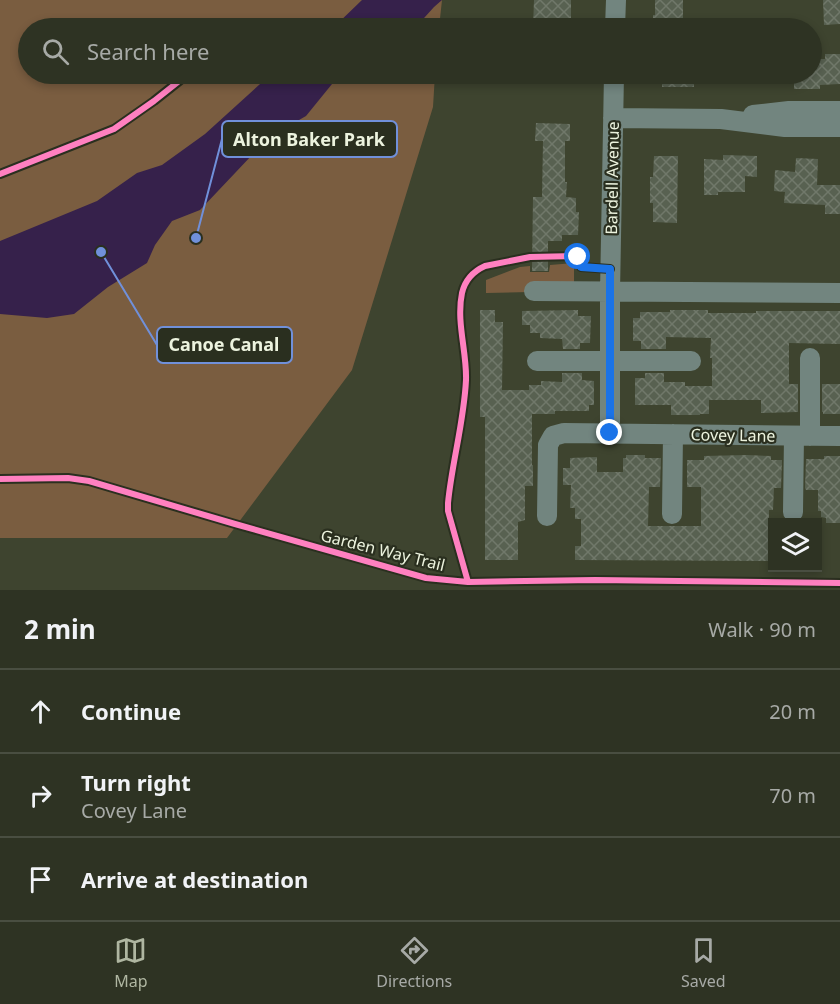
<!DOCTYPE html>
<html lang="en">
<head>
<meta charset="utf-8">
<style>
  :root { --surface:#2e3323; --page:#3a3f30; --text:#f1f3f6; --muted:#a7aaa6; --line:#494e41; --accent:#afb6a1 }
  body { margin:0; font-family:"Noto Sans",sans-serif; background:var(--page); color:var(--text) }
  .controls { position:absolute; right:18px; bottom:18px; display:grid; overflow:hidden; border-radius:0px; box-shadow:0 3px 9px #0003 }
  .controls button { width:54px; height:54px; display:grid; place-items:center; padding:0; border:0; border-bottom:2px solid var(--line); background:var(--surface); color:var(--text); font:30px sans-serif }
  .stop { position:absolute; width:18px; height:18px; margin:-14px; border:4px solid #1a73e8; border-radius:50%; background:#fff }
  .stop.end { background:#1a73e8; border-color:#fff; box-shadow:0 2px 6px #0008 }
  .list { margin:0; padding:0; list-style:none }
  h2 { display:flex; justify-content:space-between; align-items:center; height:78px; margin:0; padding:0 24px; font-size:26px }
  h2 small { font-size:20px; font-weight:400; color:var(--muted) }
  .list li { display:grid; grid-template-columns:39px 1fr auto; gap:18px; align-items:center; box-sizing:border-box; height:84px; padding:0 24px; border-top:2px solid var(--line) }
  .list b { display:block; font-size:22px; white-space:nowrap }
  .list p { margin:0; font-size:20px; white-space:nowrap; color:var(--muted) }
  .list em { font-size:20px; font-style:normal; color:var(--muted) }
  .icon { flex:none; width:33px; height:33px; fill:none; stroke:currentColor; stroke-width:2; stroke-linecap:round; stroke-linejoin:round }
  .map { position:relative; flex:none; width:840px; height:590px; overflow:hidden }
  .search { position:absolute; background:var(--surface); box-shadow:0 3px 9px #0003; left:18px; right:18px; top:18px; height:66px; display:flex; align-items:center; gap:15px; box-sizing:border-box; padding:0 21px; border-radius:33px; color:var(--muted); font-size:22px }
  .sheet { height:330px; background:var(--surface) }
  nav { display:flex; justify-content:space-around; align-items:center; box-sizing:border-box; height:84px; border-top:2px solid var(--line); background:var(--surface); font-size:16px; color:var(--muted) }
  nav a { display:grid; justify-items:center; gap:3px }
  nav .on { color:var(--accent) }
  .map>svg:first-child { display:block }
</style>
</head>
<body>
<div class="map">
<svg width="840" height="590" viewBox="0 0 840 590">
  <defs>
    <pattern id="building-cross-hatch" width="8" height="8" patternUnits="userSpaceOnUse" patternTransform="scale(1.5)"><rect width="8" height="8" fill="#586151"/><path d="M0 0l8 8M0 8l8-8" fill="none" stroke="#70786a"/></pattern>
  </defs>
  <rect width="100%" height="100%" fill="#3e442f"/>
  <path fill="#7a5d40" d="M0 0H442L439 28H28V74H435L433 107 352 370 227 538H0Z
    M574 263V284L530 292 486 293V280L520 267 530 266V272H549L550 265Z"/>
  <path fill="#36214b" d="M362 0H442L434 7 415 28H333Z
    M271 74H347L332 84 306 116 285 128 269 133 253 154 200 210 172 221 155 245 147 263 108 287 74 314 47 318 0 314V241L97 201 137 173 162 165 205 134Z"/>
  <path fill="url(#building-cross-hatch)" d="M534 0H571V28H533Z
    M655 0H683V28H653V15H655Z
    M823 0H840V24L824 25Z
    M825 54H840V84L820 85V89H794V74H812V59H825Z
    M662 74H694V87H662Z
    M536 123 570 124V141H565V182H567L566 197 576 198V212H579L578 235H562V241H548V271H532L533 197H542L543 141H535Z
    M723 155 757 156V177L745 176V192H718V195H704V159L723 160Z
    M654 156H678L677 223 653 222V203H650V177H653Z
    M796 158 818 159 817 185H840V214H825V205L784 203 785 192 774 191 775 170 795 172Z
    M480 310H495V322H503L502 390H529V385H541V381L562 382V373H582V380L594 381V405H589V411H555V414H532V465H533V486H525V520L518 522V560H485V417H480Z
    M578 310V316H591L590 343H580V349H563L562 339 540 338V333H530V325H522V311Z
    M670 310H708V313H756V311H840V344L789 343V384H798V412L761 413V400H709V414H700V415H671V405H635V378H645V373H664V382H685V386H712V358H710L711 338 666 337V349H641V341H633V318H640V312H670Z
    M822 384H840V414H823V412H822Z
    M626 455H645V458H661L660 487H649L648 526H701V487H687V460H704V456L747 455 771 456V460H782L781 488H774L773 510H769L768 561 575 560V546H581V519H575V508H570L571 485H563V468H570V458L597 457V472H623V458H626Z
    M824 456H840V523H826V518L821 517V511H818V490H806L805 488 806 459H824Z"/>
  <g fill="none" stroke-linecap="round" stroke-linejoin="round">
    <path stroke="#72857f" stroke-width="20" d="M615 28 616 0
      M753 115 789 111H840
      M613 118 721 119 785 127H840
      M534 291 840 293
      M537 361H691
      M610 433V292L614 74
      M810 436V358
      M793 512 794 436
      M672 514 673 434
      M547 516 548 445 553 436 564 433 840 436"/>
    <defs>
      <path id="cycleway" d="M0 174 114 129 154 101 188 74
        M0 479 68 478 89 481 235 524 426 578 468 582 595 580 840 583
        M468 582 448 511V503C452 462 464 422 466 380 467 352 456 322 462 293 465 280 474 271 485 266L530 257 576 256 579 258 581 267 610 269"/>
    </defs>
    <use href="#cycleway" stroke="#2a2f1f" stroke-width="10"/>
    <use href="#cycleway" stroke="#ff80c0" stroke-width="6"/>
  </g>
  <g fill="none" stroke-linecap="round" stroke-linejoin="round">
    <path stroke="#1a73e8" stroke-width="8" d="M578 257 581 267 610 269V433"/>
  </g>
  <g text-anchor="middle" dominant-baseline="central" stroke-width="4.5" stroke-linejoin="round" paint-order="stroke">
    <g font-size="16" fill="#ecf3de" stroke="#2a2f1f">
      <text transform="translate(612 178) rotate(-89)">Bardell Avenue</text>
      <text transform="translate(733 435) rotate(1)">Covey Lane</text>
      <text transform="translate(383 550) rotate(14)">Garden Way Trail</text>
    </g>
  </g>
  <path fill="none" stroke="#7090da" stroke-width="2" d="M196 238L222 139M101 252L157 345"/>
  <g fill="#7090da" stroke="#2a2f1f" stroke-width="2">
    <circle cx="196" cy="238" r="6"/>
    <circle cx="101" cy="252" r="6"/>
  </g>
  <g fill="#2a2f1f" stroke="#7090da" stroke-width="2">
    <rect x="222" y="121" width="175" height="36" rx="6"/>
    <rect x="157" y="327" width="135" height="36" rx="6"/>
  </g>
  <g font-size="18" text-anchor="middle" font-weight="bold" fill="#ecf3de">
    <text x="309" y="146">Alton Baker Park</text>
    <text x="224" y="351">Canoe Canal</text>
  </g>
</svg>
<div class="controls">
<button><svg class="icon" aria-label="layers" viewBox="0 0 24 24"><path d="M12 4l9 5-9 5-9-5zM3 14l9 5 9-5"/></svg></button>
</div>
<div class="stop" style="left:578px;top:257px"></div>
<div class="stop end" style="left:610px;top:433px"></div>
<div class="search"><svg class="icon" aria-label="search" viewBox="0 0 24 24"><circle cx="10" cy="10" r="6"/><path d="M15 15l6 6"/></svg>Search here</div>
</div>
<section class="sheet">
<h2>2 min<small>Walk · 90 m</small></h2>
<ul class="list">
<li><svg class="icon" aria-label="ahead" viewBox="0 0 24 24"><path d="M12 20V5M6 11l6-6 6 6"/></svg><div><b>Continue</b></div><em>20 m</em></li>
<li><svg class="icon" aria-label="right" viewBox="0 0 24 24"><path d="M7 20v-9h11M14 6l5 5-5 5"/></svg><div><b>Turn right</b><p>Covey Lane</p></div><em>70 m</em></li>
<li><svg class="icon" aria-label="arrive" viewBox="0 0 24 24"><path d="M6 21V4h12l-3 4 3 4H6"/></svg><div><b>Arrive at destination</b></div></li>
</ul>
</section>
<nav>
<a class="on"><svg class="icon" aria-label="map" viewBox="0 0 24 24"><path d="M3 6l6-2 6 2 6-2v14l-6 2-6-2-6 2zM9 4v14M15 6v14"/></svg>Map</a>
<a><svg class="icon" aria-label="directions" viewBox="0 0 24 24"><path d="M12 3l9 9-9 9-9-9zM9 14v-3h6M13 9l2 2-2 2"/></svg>Directions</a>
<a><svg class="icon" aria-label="saved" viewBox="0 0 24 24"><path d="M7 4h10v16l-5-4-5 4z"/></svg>Saved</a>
</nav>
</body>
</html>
